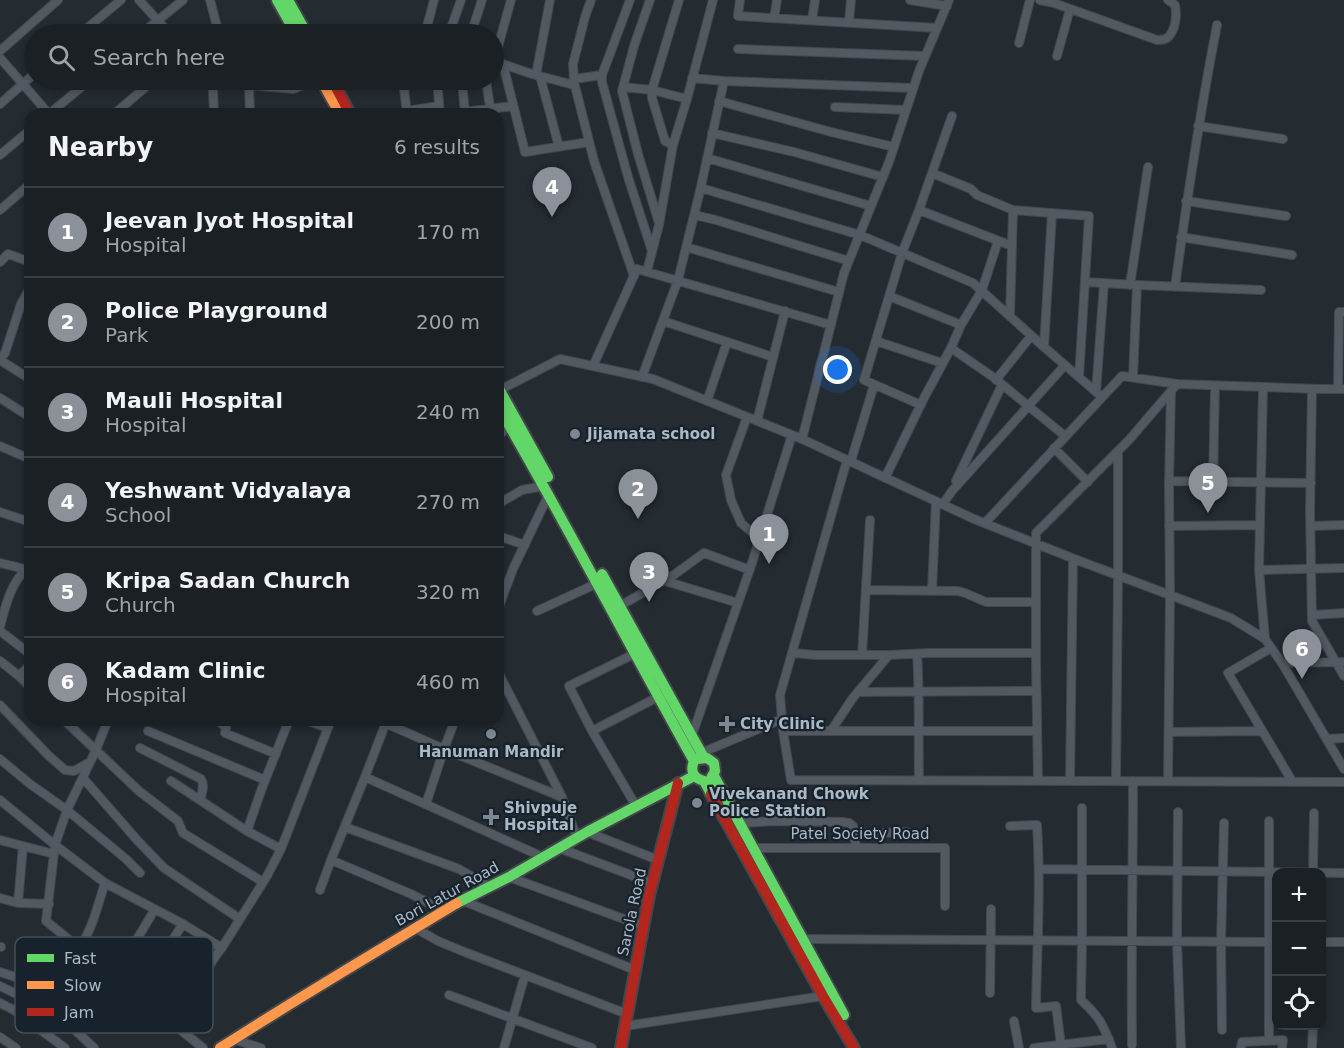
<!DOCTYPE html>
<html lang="en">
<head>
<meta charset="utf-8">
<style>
  :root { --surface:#1b2025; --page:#282d32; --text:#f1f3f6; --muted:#a0a3a7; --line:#393e42; --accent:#8c9099 }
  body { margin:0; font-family:"DejaVu Sans",sans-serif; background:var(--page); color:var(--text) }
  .controls { position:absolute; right:18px; bottom:18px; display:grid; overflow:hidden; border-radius:12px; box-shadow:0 3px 9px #0003 }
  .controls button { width:54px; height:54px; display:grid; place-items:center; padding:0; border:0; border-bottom:2px solid var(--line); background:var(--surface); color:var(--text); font:30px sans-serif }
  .you { position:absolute; left:838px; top:370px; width:21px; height:21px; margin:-15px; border:4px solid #fff; border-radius:50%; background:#1a73e8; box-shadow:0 0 0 9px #1a73e833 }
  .badge { display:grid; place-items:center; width:39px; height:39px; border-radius:50%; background:var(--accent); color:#fff; font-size:20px; font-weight:700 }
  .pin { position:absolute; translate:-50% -50px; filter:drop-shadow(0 2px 3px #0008) }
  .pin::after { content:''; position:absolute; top:32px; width:21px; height:18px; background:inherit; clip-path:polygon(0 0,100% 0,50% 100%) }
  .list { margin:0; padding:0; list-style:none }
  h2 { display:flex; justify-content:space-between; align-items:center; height:78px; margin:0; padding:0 24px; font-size:26px }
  h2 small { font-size:20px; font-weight:400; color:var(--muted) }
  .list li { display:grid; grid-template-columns:39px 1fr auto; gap:18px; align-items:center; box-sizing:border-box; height:90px; padding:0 24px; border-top:2px solid var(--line) }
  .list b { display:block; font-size:22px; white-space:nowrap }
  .list p { margin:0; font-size:20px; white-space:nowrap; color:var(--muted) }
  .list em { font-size:20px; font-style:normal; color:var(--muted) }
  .icon { flex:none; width:33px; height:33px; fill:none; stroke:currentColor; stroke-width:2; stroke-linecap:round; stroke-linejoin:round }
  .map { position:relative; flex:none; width:1344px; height:1048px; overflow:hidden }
  .search { position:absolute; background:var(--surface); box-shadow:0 3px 9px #0003; left:24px; top:24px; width:480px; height:66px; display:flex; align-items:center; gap:15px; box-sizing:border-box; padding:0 21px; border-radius:33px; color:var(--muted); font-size:22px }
  .panel { position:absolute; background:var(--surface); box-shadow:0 3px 9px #0003; left:24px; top:108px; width:480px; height:618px; border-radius:18px }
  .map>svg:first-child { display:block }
</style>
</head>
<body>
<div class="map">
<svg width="1344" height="1048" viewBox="0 0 1344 1048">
  <rect width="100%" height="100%" fill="#242b31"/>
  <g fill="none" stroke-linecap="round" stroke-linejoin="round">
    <defs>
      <path id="street" d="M139 0 170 34
        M210 0 219 34
        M591 0 585 17 573 64 574 82 594 161 634 276
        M630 0 602 75V82L628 177 652 251
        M650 0 634 46 622 91 638 154 659 223
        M740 0 738 16 937 28
        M910 0 947 6
        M1040 0 1054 3 1157 40C1161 40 1164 40 1167 38 1176 31 1177 15 1175 5L1168 0
        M774 18 777 0
        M812 20 815 0
        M849 22 851 0
        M80 34 121 0
        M141 34 183 0
        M340 34 360 32 386 34
        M425 34 434 0
        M449 34 461 0
        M471 34 482 0
        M1019 43 1030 0
        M738 49 925 56
        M0 51 58 0
        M1057 56 1070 9
        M0 58 49 114
        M494 61 532 74 574 85
        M494 61 511 0
        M503 64 525 152 589 142
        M536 75 550 0
        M540 76 559 147
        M692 78 724 81 913 88
        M574 79 602 75
        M177 80 187 81 208 80
        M211 80 213 90 214 114
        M212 80 249 85 293 89 318 80
        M403 80 407 114
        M437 80 440 114
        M462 80 465 114
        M486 80 491 114
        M249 85 250 114
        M623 87 652 90 687 99
        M719 101 831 132 894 147
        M0 104 34 74
        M835 107 906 110
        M407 111 439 106
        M49 114 90 80
        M114 114 154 80
        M448 114 513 106
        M1198 126 1283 139
        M712 133 794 152 883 177
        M673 145 665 141 652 98V90L679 0
        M0 155 30 130
        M707 158 871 206
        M932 173 952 116
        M701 188 860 235 973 283 1044 347 1102 397
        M1186 201 1286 216
        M0 210 30 184
        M919 210 1012 246
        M1013 210 1089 216 1079 377
        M695 215 716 220 849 261
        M1181 237 1292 255
        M686 247 839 292
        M0 262 8 254 30 262
        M647 271 659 225 673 145 687 99 713 0
        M1085 282 1137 285 1261 290
        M1130 285 1148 167
        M1175 287C1187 199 1200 112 1217 25
        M889 296 961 325
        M663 321 773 357
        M876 341 942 363
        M1044 347 1052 213
        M951 348 993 377 1065 436
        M0 359 5 353 21 304 30 288
        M0 360 30 379
        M593 366 637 269 831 325
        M642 377 678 280 700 191 724 81
        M1133 377 1137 285
        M996 380 1031 336
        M1263 387 1259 570 1265 639
        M1312 389 1310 511 1312 621 1344 676
        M1338 389 1339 312H1344
        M500 390 560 359 653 379 802 439 974 519 1077 560 1231 618 1265 639 1282 663 1344 769
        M1096 392 1104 283
        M0 398 30 417
        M707 401 727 342
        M921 405 864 380 902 253 919 210 932 173 971 189 977 195 1013 210 1010 316
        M747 417 726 475 731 500 741 523 760 539
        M757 421 785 311
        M498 436 509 426
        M802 439 844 273 889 162 919 71 949 0
        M0 446 30 459
        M1054 448 1088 482
        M851 461 874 385
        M885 478 924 398 951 348 961 325 982 290 998 241
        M956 481 1002 385
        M1169 481 1311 483
        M1213 482 1215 386
        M498 504 522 490 544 486
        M943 504 952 491 1065 365
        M0 512 30 522
        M985 523 1122 376 1177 384 1319 389H1344
        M1169 526 1260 525
        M1310 526 1344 525
        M498 536 525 545
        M0 563 25 569 30 573
        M1259 570 1344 568
        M665 581 738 603
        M866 590 958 591 965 593 986 602H1036
        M932 590 936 501
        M620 606 675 574 704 553 750 570
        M498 609 513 569 549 494
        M537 611 598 583
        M1312 615 1344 613
        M0 627C6 603 11 582 30 565
        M0 631 30 654
        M1271 648 1228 673 1292 781
        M793 653 816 655H889
        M917 654C920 696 918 738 919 780
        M862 655 870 520
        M0 661 19 676
        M1282 663 1344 662
        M30 665 19 676 30 687
        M498 672 562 797 577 838
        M858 692 1036 691
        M0 705 48 755 65 770 74 771 90 762
        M64 720 139 791 178 821 183 833 263 882
        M108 720 96 750 67 810 55 845 46 921 203 1048
        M207 720 219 721 226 728 225 733 276 754
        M305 720 328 728
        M387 720 365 777 543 857
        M455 720 444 749 562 797
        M385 723 444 749 426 804
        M148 731 265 780
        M592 731 569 686 634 654
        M783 731 780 695 847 460
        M831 731 852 699 889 655 928 653H1036
        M1037 731H783L791 780 1344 782
        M1169 732 1262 731
        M692 735 752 563 792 435
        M1327 739 1344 738
        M140 748 201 779C205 785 202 793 200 800
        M701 753 782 719
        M0 759 30 784 67 810 126 859 140 873
        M365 777 331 860 411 894 444 911
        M83 778 137 840 164 868 240 919
        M1038 780 1036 661V533L1129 440 1177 384
        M171 781 247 831 281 849
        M1070 781 1073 559
        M1116 781 1118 575V451
        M1168 781 1170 595 1169 484 1171 391
        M0 800 55 845 105 883 183 924 222 948
        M636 806 592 731 658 697
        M1082 808V940L1081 1000C1099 1016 1104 1026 1112 1048
        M1178 812 1177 942 1181 1048
        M740 823 775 821 843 822 849 823 853 826 856 847
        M1010 826 1037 825C1041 886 1037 947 1036 1008L1056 1006 1061 1045
        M345 827 459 869 490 887
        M247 831 262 788 289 720
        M587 832 658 860
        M854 834 907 832
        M0 840 54 854
        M559 848 652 883
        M753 848H945V906
        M1040 869 1344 873
        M1313 872 1314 813
        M509 877 643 926
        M320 890 331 860
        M0 898 18 903 49 904
        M461 900 635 970
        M18 903 23 846
        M415 928 438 941 462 951 627 1014
        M802 939 1276 942
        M1322 942H1344
        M0 947H1
        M80 947C93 928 98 904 105 883
        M36 955 77 979 81 980 87 976 96 961
        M0 972 58 991 111 1006 170 1021 225 943 267 876 281 849 331 720
        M111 973 137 939 155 909
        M0 986 58 1014 94 1048
        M990 993 991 909
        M137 994 183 924
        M449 995 592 1048
        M0 1003 14 1010 65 1048
        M1014 1021 1019 1048
        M625 1026 823 996
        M1222 1030 1221 942 1224 823
        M0 1037 16 1048
        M233 1039 261 1048
        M1269 1041V821
        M1132 1045C1131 957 1133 869 1133 781
        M504 1048 525 975
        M1034 1048 1109 1039
        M1241 1048 1242 1042 1283 1040 1282 1048
        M1312 1048 1313 1026"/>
      <path id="fast" d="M277 0 296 34
        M288 0 307 34
        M498 387 548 477
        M498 406C566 523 628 643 694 761 690 771 693 778 704 781L711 794
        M602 574 703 756
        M697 759 707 758 714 763 715 771 710 780
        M714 776 844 1015
        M457 903 509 877 587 832 694 776"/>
      <path id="slow" d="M321 80 340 114
        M220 1048C298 998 378 951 457 903"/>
      <path id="jam" d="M332 80 350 114
        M711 794 823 996 854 1048
        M621 1048 649 896 678 783"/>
    </defs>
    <use href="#street" stroke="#42474c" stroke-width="10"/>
    <use href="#fast" stroke="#42474c" stroke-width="14"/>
    <use href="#slow" stroke="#42474c" stroke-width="14"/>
    <use href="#jam" stroke="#42474c" stroke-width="14"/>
    <use href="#street" stroke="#525960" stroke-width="8"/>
    <use href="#fast" stroke="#63d668" stroke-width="10"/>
    <use href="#slow" stroke="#ff974d" stroke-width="10"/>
    <use href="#jam" stroke="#b3261e" stroke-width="10"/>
  </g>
  <g fill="#7c8791" stroke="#17222c" stroke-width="2">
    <circle cx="575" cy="434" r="6"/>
    <path d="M724 715h6v6h6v6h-6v6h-6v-6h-6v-6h6z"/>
    <circle cx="491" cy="734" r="6"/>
    <circle cx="697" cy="803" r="6"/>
    <path d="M488 808h6v6h6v6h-6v6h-6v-6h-6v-6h6z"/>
  </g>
  <g text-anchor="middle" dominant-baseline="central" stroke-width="4.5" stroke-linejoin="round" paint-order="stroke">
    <g font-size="15" font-weight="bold" fill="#abb8c5" stroke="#17222c" text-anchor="start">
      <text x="587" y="434">Jijamata school</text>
      <text x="740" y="724">City Clinic</text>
      <text x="491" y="752" text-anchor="middle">Hanuman Mandir</text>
      <text x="709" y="794">Vivekanand Chowk<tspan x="709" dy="17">Police Station</tspan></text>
      <text x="504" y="808">Shivpuje<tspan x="504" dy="17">Hospital</tspan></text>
    </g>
    <g font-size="15" fill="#abb8c5" stroke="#17222c">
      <text x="860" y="834">Patel Society Road</text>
      <text transform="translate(447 894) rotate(-29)">Bori Latur Road</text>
      <text transform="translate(632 912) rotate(-78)">Sarola Road</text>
    </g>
  </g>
  <rect x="15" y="937" width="198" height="96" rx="9" fill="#17222c" stroke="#434f5a" stroke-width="1.5"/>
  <rect x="27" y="954" width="27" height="8" fill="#63d668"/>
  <rect x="27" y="981" width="27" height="8" fill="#ff974d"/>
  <rect x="27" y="1008" width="27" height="8" fill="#b3261e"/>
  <g font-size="16" fill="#abb8c5">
    <text x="64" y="964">Fast</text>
    <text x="64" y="991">Slow</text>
    <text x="64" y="1018">Jam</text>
  </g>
</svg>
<div class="controls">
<button>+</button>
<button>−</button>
<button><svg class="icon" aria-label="locate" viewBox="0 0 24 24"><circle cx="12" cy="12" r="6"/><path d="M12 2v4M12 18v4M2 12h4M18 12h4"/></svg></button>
</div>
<div class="you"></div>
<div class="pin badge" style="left:769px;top:564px">1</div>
<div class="pin badge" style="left:638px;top:519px">2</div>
<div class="pin badge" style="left:649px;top:602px">3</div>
<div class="pin badge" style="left:552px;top:217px">4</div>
<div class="pin badge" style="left:1208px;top:513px">5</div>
<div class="pin badge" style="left:1302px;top:679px">6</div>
<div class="search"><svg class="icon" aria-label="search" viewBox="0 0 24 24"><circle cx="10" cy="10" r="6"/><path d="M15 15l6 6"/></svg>Search here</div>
<section class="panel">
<h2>Nearby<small>6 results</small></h2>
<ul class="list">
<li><span class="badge">1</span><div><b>Jeevan Jyot Hospital</b><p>Hospital</p></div><em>170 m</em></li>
<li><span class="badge">2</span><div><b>Police Playground</b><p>Park</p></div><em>200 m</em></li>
<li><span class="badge">3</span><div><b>Mauli Hospital</b><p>Hospital</p></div><em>240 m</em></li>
<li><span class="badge">4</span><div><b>Yeshwant Vidyalaya</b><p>School</p></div><em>270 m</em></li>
<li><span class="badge">5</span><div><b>Kripa Sadan Church</b><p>Church</p></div><em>320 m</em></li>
<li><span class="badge">6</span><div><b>Kadam Clinic</b><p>Hospital</p></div><em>460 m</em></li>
</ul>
</section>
</div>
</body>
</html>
